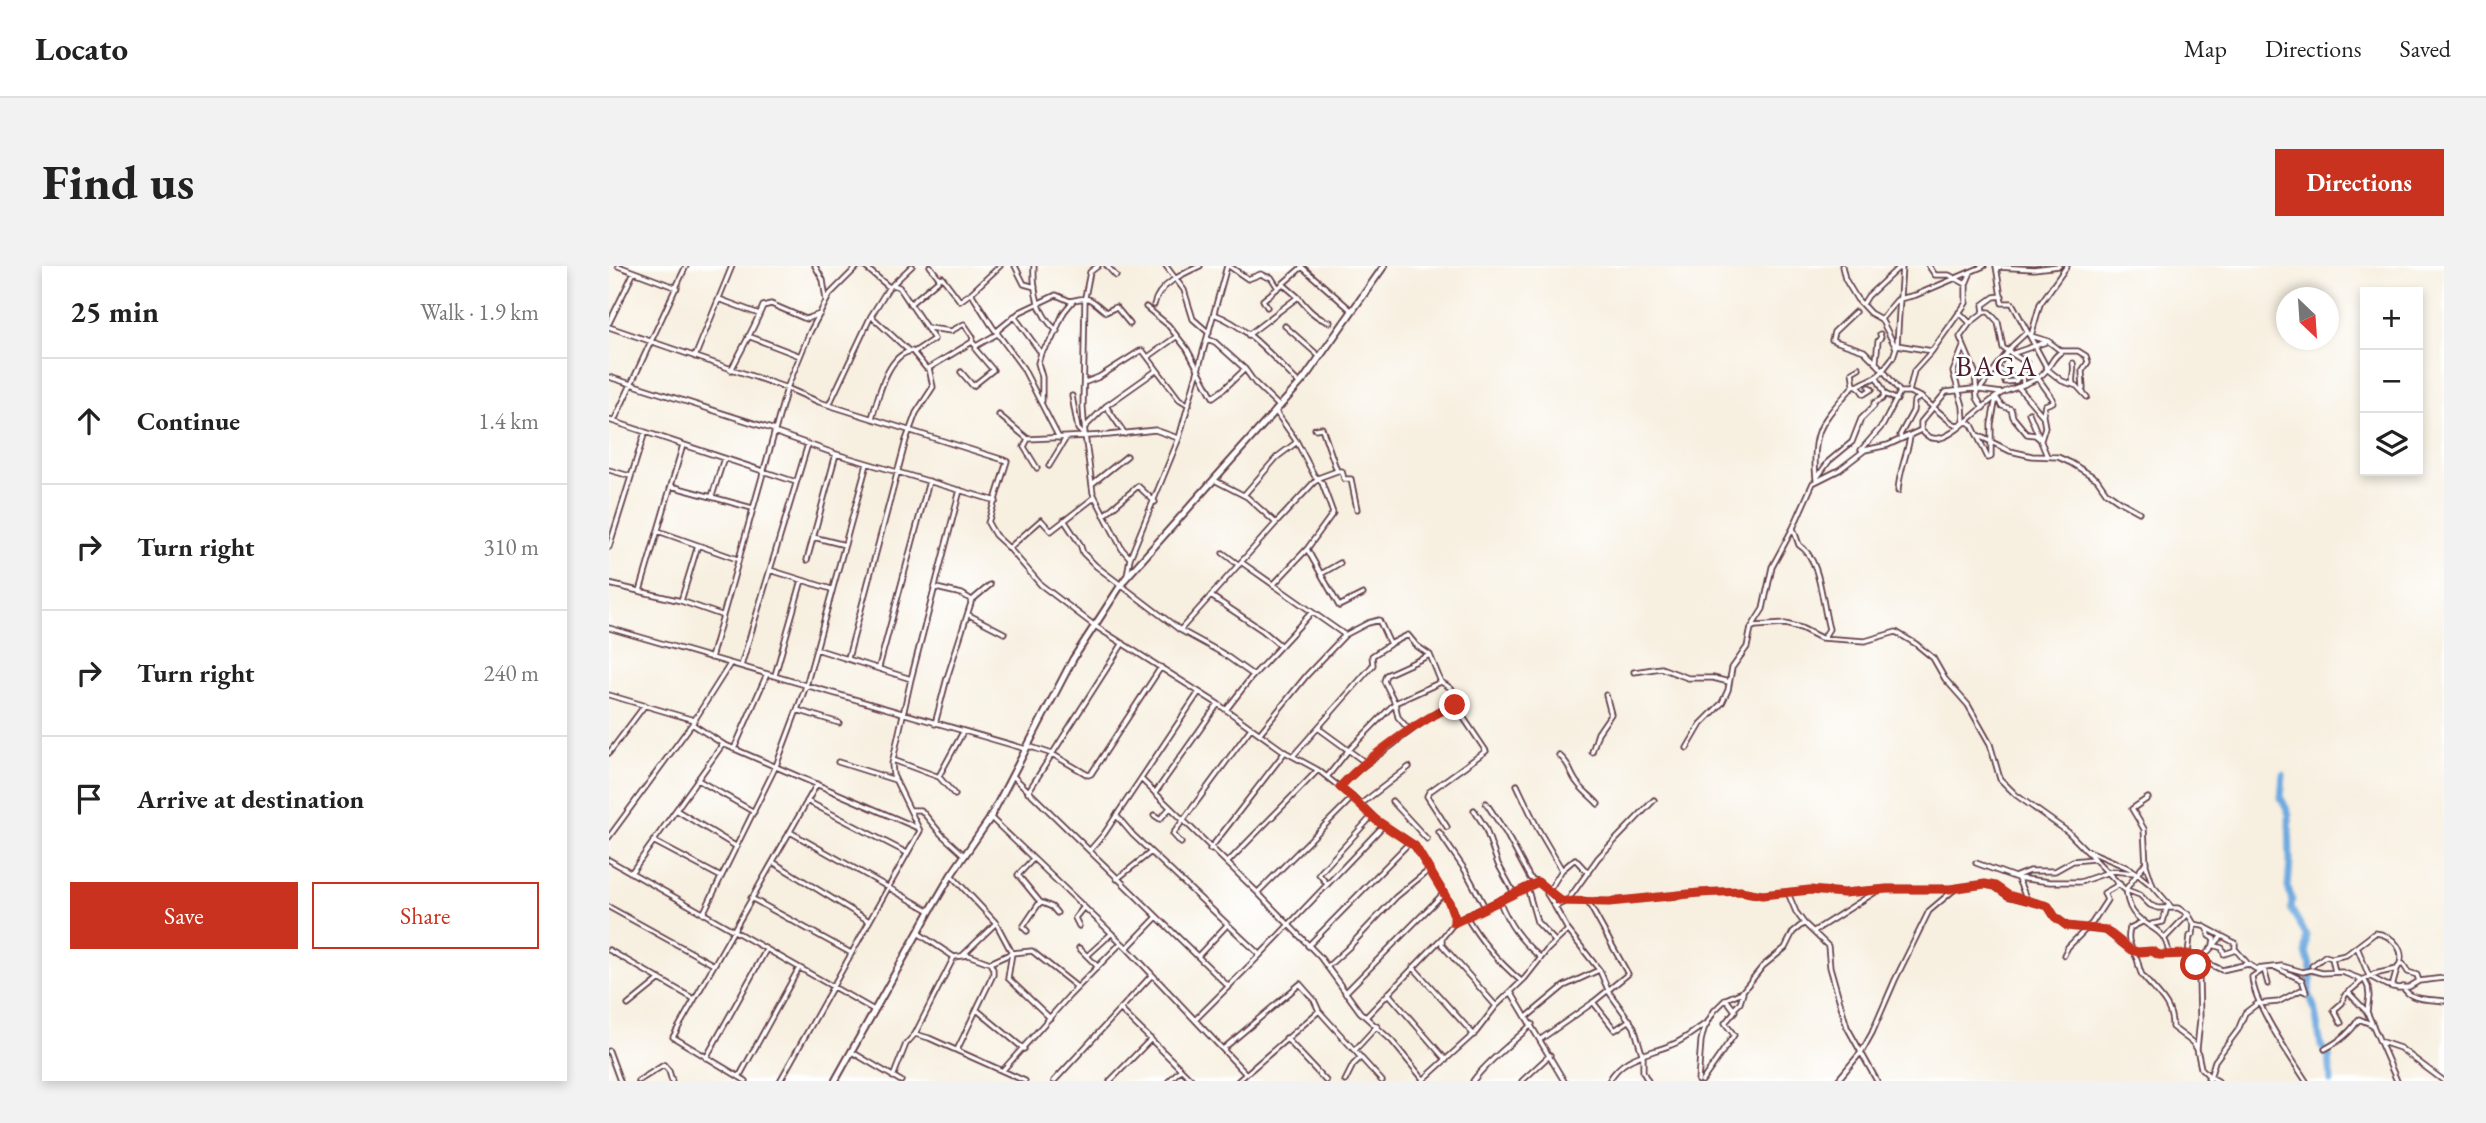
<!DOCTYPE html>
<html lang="en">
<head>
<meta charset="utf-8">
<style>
  :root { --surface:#fff; --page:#f2f2f2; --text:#222; --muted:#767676; --line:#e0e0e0; --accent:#c8321e }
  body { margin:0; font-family:"EB Garamond",serif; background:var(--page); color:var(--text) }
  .controls { position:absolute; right:21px; top:21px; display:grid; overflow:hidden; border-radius:0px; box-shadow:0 4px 10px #0003 }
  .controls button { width:63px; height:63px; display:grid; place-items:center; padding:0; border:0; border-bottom:2px solid var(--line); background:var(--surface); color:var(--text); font:35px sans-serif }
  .compass { position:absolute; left:1667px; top:21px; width:63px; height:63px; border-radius:50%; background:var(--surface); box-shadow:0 4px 10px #0003; rotate:155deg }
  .stop { position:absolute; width:21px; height:21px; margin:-16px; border:5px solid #c8321e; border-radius:50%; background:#fff }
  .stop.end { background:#c8321e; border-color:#fff; box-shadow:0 2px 7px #0008 }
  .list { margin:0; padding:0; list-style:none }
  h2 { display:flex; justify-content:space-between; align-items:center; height:91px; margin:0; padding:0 28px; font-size:30px }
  h2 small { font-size:23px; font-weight:400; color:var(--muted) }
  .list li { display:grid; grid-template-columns:46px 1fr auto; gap:21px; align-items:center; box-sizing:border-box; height:126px; padding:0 28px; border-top:2px solid var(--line) }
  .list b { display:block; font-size:26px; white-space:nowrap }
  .list em { font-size:23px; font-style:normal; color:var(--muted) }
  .actions { display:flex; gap:14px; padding:21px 28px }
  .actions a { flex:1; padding:16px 0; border:2px solid var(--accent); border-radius:0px; text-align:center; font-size:24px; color:var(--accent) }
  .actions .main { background:var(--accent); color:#fff }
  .icon { flex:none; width:38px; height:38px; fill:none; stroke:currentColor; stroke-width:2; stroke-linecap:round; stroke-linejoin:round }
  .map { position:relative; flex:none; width:1835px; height:815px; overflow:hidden; border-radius:0px }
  header { display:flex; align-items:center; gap:42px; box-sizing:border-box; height:98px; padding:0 35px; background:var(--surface); border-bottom:2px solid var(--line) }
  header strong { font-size:33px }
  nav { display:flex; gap:38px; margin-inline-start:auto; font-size:24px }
  .intro { display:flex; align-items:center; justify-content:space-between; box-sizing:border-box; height:168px; padding:0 42px }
  h1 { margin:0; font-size:49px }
  .button { padding:18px 32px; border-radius:0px; background:var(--accent); color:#fff; font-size:24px; font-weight:700 }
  main { display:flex; gap:42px; padding:0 42px }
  aside { flex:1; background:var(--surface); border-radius:0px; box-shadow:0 4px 10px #0003 }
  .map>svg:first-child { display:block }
</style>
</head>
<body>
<header>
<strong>Locato</strong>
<nav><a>Map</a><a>Directions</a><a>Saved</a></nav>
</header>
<div class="intro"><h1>Find us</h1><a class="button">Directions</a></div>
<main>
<aside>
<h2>25 min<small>Walk · 1.9 km</small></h2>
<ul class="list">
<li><svg class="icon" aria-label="ahead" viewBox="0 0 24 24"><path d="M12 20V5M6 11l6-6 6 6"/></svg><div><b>Continue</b></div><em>1.4 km</em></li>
<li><svg class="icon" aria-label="right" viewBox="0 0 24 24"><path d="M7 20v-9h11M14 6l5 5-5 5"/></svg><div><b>Turn right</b></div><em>310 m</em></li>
<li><svg class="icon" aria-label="right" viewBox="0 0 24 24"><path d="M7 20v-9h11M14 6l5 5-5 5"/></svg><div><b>Turn right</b></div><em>240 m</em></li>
<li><svg class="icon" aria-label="arrive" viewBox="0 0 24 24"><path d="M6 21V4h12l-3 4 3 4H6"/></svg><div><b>Arrive at destination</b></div></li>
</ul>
<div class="actions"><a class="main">Save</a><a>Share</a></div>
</aside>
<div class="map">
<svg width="1835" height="815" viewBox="0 0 1835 815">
  <rect width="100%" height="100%" fill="#fff"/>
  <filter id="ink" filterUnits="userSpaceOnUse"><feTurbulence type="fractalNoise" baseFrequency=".0143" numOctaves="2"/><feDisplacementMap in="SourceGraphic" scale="14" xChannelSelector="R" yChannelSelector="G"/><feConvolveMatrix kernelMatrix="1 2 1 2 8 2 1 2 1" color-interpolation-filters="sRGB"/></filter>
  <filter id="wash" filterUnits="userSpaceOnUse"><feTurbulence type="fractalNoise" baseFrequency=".00686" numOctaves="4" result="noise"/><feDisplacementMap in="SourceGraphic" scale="28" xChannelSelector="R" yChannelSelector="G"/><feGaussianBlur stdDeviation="1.57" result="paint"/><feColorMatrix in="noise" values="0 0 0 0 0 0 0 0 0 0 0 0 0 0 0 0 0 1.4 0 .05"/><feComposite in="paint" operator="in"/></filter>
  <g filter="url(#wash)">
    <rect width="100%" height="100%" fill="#f7efdf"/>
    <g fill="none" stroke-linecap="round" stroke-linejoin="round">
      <path stroke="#6eaae0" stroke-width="7" d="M1674 509 1672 532 1680 548 1681 596 1679 621 1683 635 1682 643 1697 669V686L1703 707 1700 727 1705 741 1712 780 1720 790 1722 815"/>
    </g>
  </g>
  <g filter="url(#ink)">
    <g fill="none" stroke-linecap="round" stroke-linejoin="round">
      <defs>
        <path id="street" d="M9 0 68 22
          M206 0 214 14 217 34
          M321 0 330 12
          M391 0 362 27 383 60 414 102 450 172
          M406 0 415 18 426 21
          M425 0C424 25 428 47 448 65
          M489 0 481 6 476 31 474 142 476 169 484 227 513 283 521 292
          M498 0 507 10
          M557 0 575 24 584 53 600 67
          M620 0 639 13 652 8 658 11H662L669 22 693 1
          M1233 0 1236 13 1248 33 1261 47 1272 53 1286 80
          M1293 0 1288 79 1284 91 1274 104 1291 126H1300L1312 131 1343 157 1348 159 1359 156 1363 159 1368 169 1401 185 1423 190 1449 191 1462 197 1488 213 1497 226 1510 235 1530 246
          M1320 0 1326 9H1340L1357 18
          M1387 0 1393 37H1403L1439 104 1453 115 1468 120 1478 131
          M693 1 742 44
          M1387 1 1425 3 1450 0
          M284 18 303 0
          M280 21 284 19 290 21 325 73 305 86
          M689 31C698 42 707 53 721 56
          M110 33 150 48
          M1290 33 1307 29 1375 0
          M301 38 333 11 351 35 362 27
          M1254 38 1259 30 1288 3 1293 2
          M545 39C549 19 573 8 591 0
          M537 41 559 59 578 83 604 131 615 123 636 103 646 117 671 141
          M658 41 654 34 669 22
          M1246 46 1225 66 1223 74 1255 85 1274 104C1269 113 1257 114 1249 120L1245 119C1214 155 1202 162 1207 213L1220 195 1243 176 1252 153 1265 140V137L1273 133 1276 128
          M1350 46 1361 57 1351 71 1366 106 1368 132 1374 142
          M1375 46 1374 39 1385 31 1393 30
          M605 48C640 61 665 93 691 118
          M262 50 300 85
          M405 50 432 87
          M1272 53 1288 34 1290 36
          M0 57 25 6
          M1361 57 1375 46H1380L1389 56 1394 82 1418 97 1414 111
          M676 60 710 90
          M0 61 178 122 210 136 398 195 379 257 386 269 400 282 432 319 486 360 609 438 676 486 709 504 752 538 767 554 806 580 840 636 846 650 845 657 833 672V679L887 740 867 766 813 815
          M320 62 342 65 355 58 364 71 363 76
          M639 69 689 31 674 18
          M139 70 191 90
          M1422 70 1439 75 1452 85H1469L1477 90 1479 96 1473 105 1474 123
          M1422 70 1431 38 1458 0
          M598 73 606 76 636 103
          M1288 79 1323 85
          M1354 81 1344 106 1354 140 1355 156
          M1405 87 1437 76
          M86 91 123 0
          M539 91 567 71
          M1267 95 1269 75 1272 71 1271 68
          M1388 102 1407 112 1414 111V119
          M122 104C133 83 145 62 154 40L162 38 197 53 211 48
          M352 106 364 120 384 104 367 84V80
          M0 111 166 164
          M1268 112 1276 128 1288 134
          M1429 112 1444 133V136L1436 139 1434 148
          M477 116 490 111 531 85H534L570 133 580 139
          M1396 116 1407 115 1409 111
          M1464 118C1462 111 1466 105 1464 97
          M1245 119 1243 106 1250 102
          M1249 120 1255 128 1263 123 1260 121
          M1371 123 1403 80 1418 66
          M1300 126 1305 105 1323 85 1357 37V18L1362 6
          M463 130 469 163 474 168
          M1387 131 1393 140 1402 143 1404 151 1418 168 1426 169 1432 174 1436 161 1434 150 1410 122
          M433 135V111L429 97 432 87 443 73 455 46 464 35
          M220 139 262 50 280 21 255 0
          M497 140 516 168
          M1420 147 1438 190
          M390 149 419 173 500 169 546 164 569 172
          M263 152C269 132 278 88 303 85L317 102H320
          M0 154 187 216
          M5 155 77 0
          M476 161 497 140 548 104
          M1312 164V156L1337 126 1363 123 1393 127
          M165 166 227 188 387 235
          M1369 171 1379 192 1382 191V158L1387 132
          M419 173 415 181 428 202
          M1292 173 1291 169 1304 145 1305 135 1312 131
          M1252 184 1274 159 1291 126
          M440 200 457 172
          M0 204 21 210
          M728 205H733L735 213H742L748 243
          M483 218 518 190
          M62 220 143 242
          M1289 225C1290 206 1298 189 1301 171
          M635 229 668 191 688 176
          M103 230 115 192
          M495 249 529 220 546 236
          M455 254 471 278 474 287 487 300 571 364 613 387 644 409
          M667 257 709 212 728 205 713 162 706 163
          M49 265 128 293
          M204 271 236 279
          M0 281 36 166
          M400 282 432 254 442 265 486 231
          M698 283 730 340 754 328
          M614 287 630 299
          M198 294 227 188
          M632 296 736 369 698 409 651 467
          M161 304 222 323
          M712 308 731 297
          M518 310 521 292 570 172 618 0
          M0 318 72 335 112 349
          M664 319 698 283 724 247 713 217 705 209 688 176 667 146
          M31 325 74 179
          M602 330 653 364 672 380
          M72 335 89 279
          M362 335 381 319
          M360 349 395 367
          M0 362 417 483
          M1142 362 1154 343 1163 301 1184 262
          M572 363 667 257 638 231 605 214
          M1215 371 1220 363C1213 339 1212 292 1190 279L1184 262 1204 217 1230 204 1256 184 1279 179 1312 164C1317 170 1323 174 1331 172 1349 168 1376 136 1393 127 1406 121 1422 118 1433 109 1442 101 1443 90 1454 85
          M781 378 799 369 808 380 821 389 832 416 786 437 789 451 801 465
          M207 383 302 413
          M102 392 178 122 201 66 221 28 249 0
          M239 392 297 174 307 147 324 121 320 102 363 76 367 80 388 68 389 64 411 46 447 29 461 35C484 30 479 32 497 46L507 41 521 58
          M132 400 199 178
          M270 401 320 215
          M1025 406 1052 402 1079 412H1104L1120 416
          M166 409 193 314
          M832 416C841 421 851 427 846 439
          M0 429 85 454
          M188 444 230 457
          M617 444 641 413 703 346
          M83 458 114 478 309 562
          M326 458 338 412 362 337 361 333 353 328 327 322
          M709 462 757 497
          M419 480 443 488 479 509 482 508 552 401
          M1078 482 1092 458 1113 437 1119 424 1123 402 1138 381 1142 362 1146 360 1176 358 1192 362 1212 372 1256 375 1287 366 1307 378 1324 392 1336 413 1359 439 1381 478 1391 513 1407 529 1459 566 1515 623 1531 629 1541 639 1549 642H1569L1579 648 1585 658 1594 660 1626 677V684
          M125 483 158 408
          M983 486 989 467 1002 448 997 429
          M0 487 36 439
          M950 489C960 498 959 501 965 512 970 522 982 530 989 538
          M684 490 764 399 763 390 781 378 770 354 759 357 736 369
          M284 494 330 511 346 529
          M229 496 286 514
          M330 510 354 466
          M404 510 620 721
          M718 511 738 486 786 437 775 415 777 409 821 389
          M532 513 648 626 711 691 751 746 783 775 814 813
          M89 514 145 546
          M908 519 929 563 953 604
          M731 521C746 504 764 493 782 480 802 464 822 448 846 439L877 485 820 526 818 530 838 561
          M419 526 514 377
          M546 527 609 438
          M1539 532 1523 543 1535 563 1537 599 1544 620 1563 642
          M198 535 298 587
          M783 535 818 573
          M877 537 897 567 921 612 929 616 952 635 1000 636 1090 627 1131 625 1153 629 1201 624 1235 627 1278 623H1341L1376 618 1386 620 1399 630 1439 640 1446 651 1458 660 1497 665 1522 684 1529 686 1543 685 1550 689 1579 688 1613 704 1639 698 1647 703 1673 700 1694 706 1702 704 1713 707 1733 706 1754 714 1765 708 1788 703C1800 686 1783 668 1766 667L1737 689 1723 692 1726 706
          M752 538 800 501
          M67 544 128 581
          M302 544H312L332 568 356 590
          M865 544 876 561 889 598 905 627
          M507 549 524 569 651 689
          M545 549 551 553 561 542
          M382 552 518 682 637 808
          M181 566 321 645
          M830 566 856 604 876 641
          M0 571 83 458 121 398
          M44 575 112 611
          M572 577 564 568 642 462
          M482 583 495 568 590 426
          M601 583 676 486
          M1475 583 1522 603 1542 619
          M0 594 265 744
          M164 596 260 655
          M1537 596 1517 623C1518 631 1519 639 1524 646 1537 664 1557 659 1560 689
          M618 597 709 504
          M1367 597 1408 612 1441 616H1471L1503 605 1526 607
          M22 607 114 478
          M342 609 387 657 403 687 399 712 441 752
          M1405 611 1420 605H1446L1464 595 1484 593
          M508 613 542 586
          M1409 613 1418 634
          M718 618 710 608 763 550
          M918 621 928 656 946 675
          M649 626 744 531
          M1179 627 1187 646 1195 657 1219 680 1221 701 1238 761 1268 815
          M142 632 242 687
          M890 634C900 659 911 674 931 691
          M431 636 443 641 448 647
          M0 641 105 699
          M946 641 938 628 953 604 966 593 979 607
          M94 648 167 500 197 420 258 198
          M857 650C871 675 891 697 912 715
          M1535 655 1521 662C1517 677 1523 681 1528 693 1530 699 1530 704 1533 709 1546 726 1564 737 1563 761L1583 776 1588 783
          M846 656 929 616
          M1543 658 1554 656 1558 641
          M470 660 466 652 474 642
          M959 664 991 705 1000 726 1025 761 1034 791V806L1039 815
          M1599 664 1600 670 1605 673 1604 679 1613 682 1615 688 1627 684 1639 698
          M418 665 414 661 431 636 409 609 424 593
          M1205 665 1268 625
          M309 667 345 691 359 689 381 697 403 687 423 685 468 721
          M1556 672 1579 648
          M699 680 800 577
          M1748 681 1760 710 1777 719 1789 722 1800 721 1810 715 1835 712
          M470 682 478 690
          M518 682 548 651
          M0 684 85 733
          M1579 688 1581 670 1584 669 1585 658
          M354 689 387 657
          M1455 689 1459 681 1483 657 1498 634 1495 627 1511 618
          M589 690 618 659
          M1791 699 1794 698 1799 706 1808 709 1810 715
          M488 700 478 690 502 668
          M1703 700 1716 690 1723 692
          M718 701 739 682 787 631 820 604
          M804 701 865 769
          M1755 713 1759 721 1760 730 1758 746 1788 815
          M1659 718 1655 703 1643 711C1645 739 1681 790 1697 815
          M1783 721 1788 703
          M1794 721C1801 735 1820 733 1835 735
          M902 726 955 815
          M1739 726 1758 746
          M736 727 835 627
          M779 727 837 794
          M984 736 1006 764 1021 754
          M19 739 51 713
          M887 740 916 712 938 684 959 664 946 641 959 634 989 592 1045 534
          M511 743 584 815
          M1125 743 1131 737 1134 727
          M368 744 415 783
          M919 750 955 720 990 704
          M757 751 833 672
          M587 753 651 689 775 559
          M1732 757 1725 744 1733 737 1736 729 1754 714
          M306 768 320 772 416 815
          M677 772 717 815
          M932 773 982 738 1019 708 979 636
          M1773 776 1791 782 1835 815
          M614 783 691 718 705 734 710 745 773 815
          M1716 783C1731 775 1741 767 1750 753L1764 759
          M348 784 384 709V703L381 697
          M746 784 768 760
          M0 785 11 815
          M243 786 292 815
          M97 792 157 684
          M394 804 460 730 511 678
          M1600 810 1592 802 1588 783 1591 754 1590 713 1587 699 1613 670
          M130 811 190 702
          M284 811 297 778 306 768 345 691
          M1599 812 1600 810 1609 815
          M29 815 55 799 60 805 63 815
          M137 815 64 771 208 518
          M171 815 311 565 284 509 283 498 302 413 351 224
          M445 815 543 709
          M501 815 542 773
          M560 815 572 803
          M629 815 710 745
          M736 815 744 799 752 791
          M864 815C878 795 905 776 923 758
          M913 815 941 789
          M1000 815C1014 790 1037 789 1062 779 1074 775 1085 765 1096 758
          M1089 815 1092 775 1095 763 1105 745 1117 733 1133 726 1154 700 1176 682 1184 666 1195 657
          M1093 815 1125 769 1116 757 1126 745 1117 733
          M1228 815 1253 785 1263 767 1286 714 1320 645 1346 623
          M1600 815 1606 795 1629 764 1636 747 1648 738 1669 736 1692 724 1697 726 1693 714 1668 702"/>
        <path id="secondary" d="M226 815 321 645 342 609 380 554 464 393 516 313 695 113 775 0"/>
      </defs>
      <use href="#street" stroke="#643e46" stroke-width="7"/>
      <use href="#secondary" stroke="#643e46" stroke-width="9"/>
      <use href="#street" stroke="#fff" stroke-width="3.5"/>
      <use href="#secondary" stroke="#fff" stroke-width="5"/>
    </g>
  </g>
  <g fill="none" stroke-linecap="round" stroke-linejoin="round" filter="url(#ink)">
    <path stroke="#c8321e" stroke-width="9" d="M846 439C814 451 754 495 731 521L767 554 806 580 840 636 845 650V657L929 616 952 635 1000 636 1090 627 1131 625 1153 629 1201 624 1235 627 1278 623H1341L1376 618 1386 620 1399 629 1439 640 1446 651 1458 660 1497 664 1522 684 1529 686 1543 685 1550 689 1579 688 1593 694 1587 699"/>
  </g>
  <g text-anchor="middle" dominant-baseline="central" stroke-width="5" stroke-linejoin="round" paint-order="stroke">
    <g font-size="28" letter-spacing="2" fill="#4a1f2b" stroke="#fff">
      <text x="1388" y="100">BAGA</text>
    </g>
  </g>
</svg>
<div class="controls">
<button>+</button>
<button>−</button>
<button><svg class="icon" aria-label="layers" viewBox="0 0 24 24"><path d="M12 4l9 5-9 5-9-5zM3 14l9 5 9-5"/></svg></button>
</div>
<svg class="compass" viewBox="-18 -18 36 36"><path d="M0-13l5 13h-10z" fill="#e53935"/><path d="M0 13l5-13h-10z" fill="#767676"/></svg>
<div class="stop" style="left:1587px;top:699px"></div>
<div class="stop end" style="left:846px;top:439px"></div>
</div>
</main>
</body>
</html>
